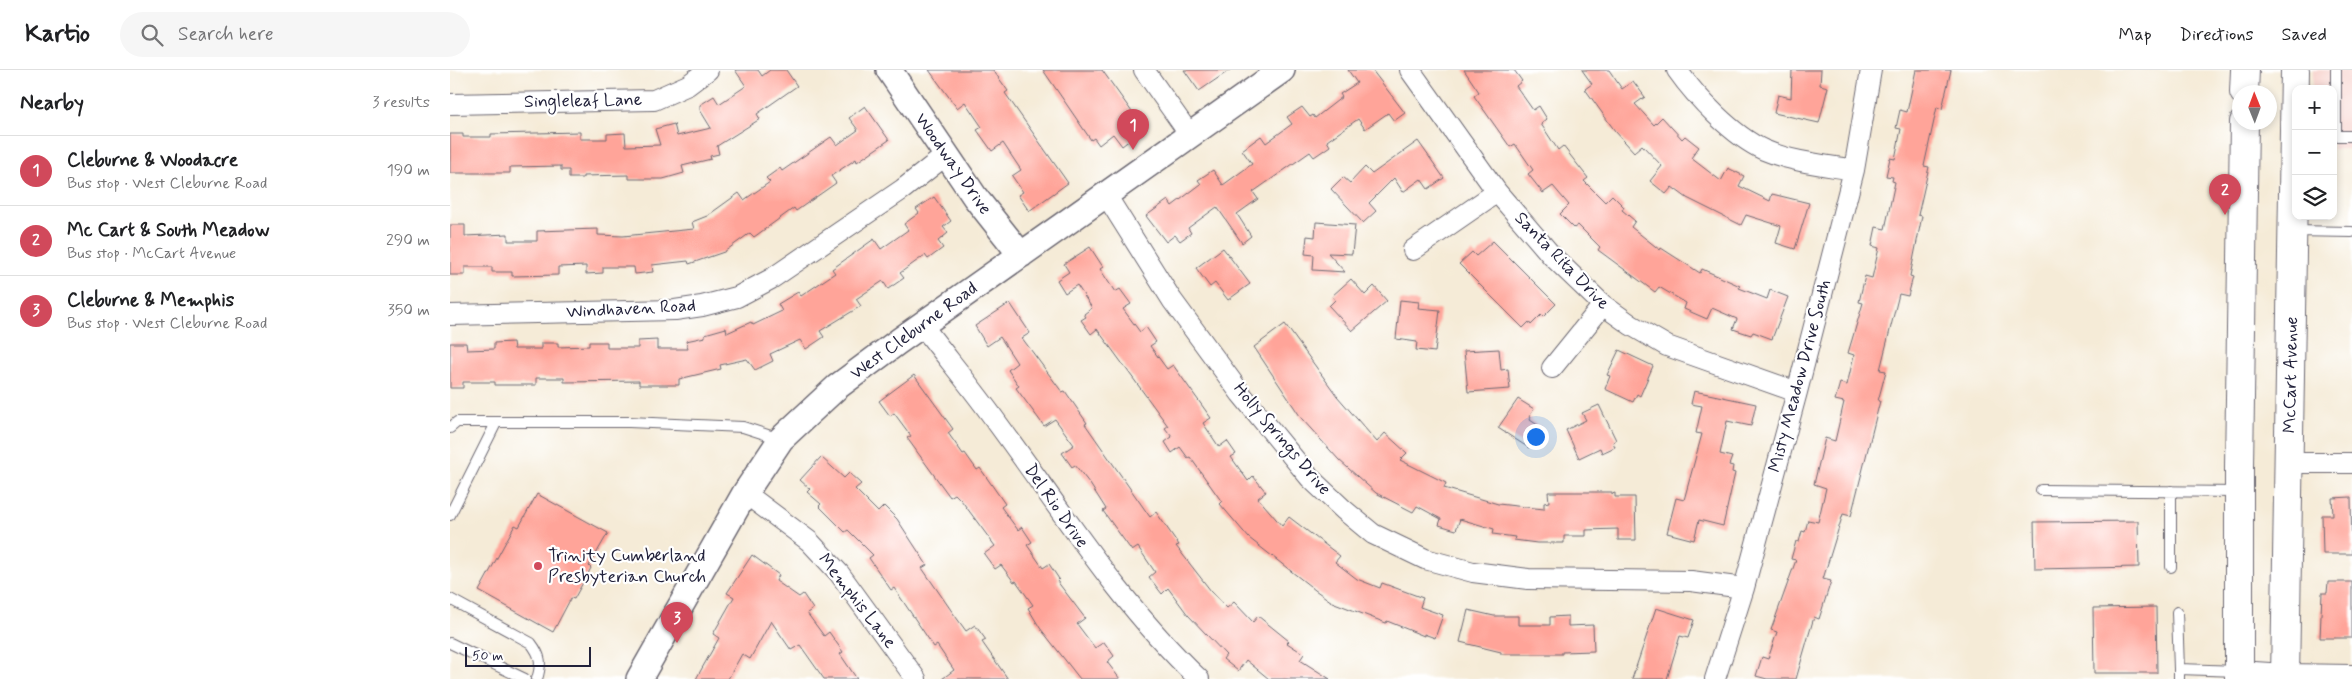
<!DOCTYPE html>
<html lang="en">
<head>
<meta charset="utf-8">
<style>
  :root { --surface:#fff; --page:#f6f6f6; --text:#202124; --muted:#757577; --line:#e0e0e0; --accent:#d1495b }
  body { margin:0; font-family:Mynerve,sans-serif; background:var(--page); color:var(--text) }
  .controls { position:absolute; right:15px; top:15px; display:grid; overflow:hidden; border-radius:10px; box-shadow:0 2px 8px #0003 }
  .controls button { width:45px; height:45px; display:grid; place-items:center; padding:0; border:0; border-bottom:1px solid var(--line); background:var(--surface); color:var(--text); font:25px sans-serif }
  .compass { position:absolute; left:1782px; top:15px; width:45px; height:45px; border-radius:50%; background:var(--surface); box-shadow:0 2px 8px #0003; rotate:359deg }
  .scale { position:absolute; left:15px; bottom:12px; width:126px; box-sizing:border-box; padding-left:5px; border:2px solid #22223b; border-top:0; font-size:14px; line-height:18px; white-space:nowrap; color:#22223b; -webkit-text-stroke:4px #fff; paint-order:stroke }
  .you { position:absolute; left:1085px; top:366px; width:18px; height:18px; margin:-12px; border:4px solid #fff; border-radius:50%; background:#1a73e8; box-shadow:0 0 0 8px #1a73e833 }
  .badge { display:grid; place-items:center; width:32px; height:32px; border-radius:50%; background:var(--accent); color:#fff; font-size:16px; font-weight:700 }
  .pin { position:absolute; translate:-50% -41px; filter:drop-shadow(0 1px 2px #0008) }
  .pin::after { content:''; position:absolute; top:26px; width:18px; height:15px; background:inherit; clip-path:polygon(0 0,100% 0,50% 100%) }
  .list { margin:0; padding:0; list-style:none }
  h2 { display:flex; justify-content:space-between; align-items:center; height:65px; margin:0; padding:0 20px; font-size:21px }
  h2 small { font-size:16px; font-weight:400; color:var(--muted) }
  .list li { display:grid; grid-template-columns:32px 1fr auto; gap:15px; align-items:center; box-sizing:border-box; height:70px; padding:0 20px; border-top:1px solid var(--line) }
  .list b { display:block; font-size:19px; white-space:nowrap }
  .list p { margin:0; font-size:16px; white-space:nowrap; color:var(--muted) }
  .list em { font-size:16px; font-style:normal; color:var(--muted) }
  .icon { flex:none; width:28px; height:28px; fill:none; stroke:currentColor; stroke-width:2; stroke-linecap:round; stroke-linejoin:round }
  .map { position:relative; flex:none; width:1902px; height:609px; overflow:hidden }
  header { display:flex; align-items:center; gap:30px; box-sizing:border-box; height:70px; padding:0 25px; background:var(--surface); border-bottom:1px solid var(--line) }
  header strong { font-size:24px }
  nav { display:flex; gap:28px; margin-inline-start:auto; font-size:18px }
  .search { width:350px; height:45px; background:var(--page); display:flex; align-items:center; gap:12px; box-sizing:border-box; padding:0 18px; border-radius:28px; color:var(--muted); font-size:19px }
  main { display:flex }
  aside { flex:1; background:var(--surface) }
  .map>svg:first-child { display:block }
</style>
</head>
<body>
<header>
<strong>Kartio</strong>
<div class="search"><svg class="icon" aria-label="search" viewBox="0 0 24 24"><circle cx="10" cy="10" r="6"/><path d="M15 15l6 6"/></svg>Search here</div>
<nav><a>Map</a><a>Directions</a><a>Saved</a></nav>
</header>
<main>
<aside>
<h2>Nearby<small>3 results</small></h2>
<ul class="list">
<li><span class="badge">1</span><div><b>Cleburne &amp; Woodacre</b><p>Bus stop · West Cleburne Road</p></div><em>190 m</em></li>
<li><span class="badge">2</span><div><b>Mc Cart &amp; South Meadow</b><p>Bus stop · McCart Avenue</p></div><em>290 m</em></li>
<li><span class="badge">3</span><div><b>Cleburne &amp; Memphis</b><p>Bus stop · West Cleburne Road</p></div><em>350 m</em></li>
</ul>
</aside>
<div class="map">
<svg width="1902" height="609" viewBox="0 0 1902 609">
  <rect width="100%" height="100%" fill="#fff"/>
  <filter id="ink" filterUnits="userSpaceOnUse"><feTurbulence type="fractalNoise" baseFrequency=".02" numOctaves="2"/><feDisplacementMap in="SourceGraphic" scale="10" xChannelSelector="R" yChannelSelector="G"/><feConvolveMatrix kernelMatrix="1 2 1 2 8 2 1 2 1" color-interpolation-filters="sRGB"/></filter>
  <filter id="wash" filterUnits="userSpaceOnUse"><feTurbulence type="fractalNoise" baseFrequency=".0096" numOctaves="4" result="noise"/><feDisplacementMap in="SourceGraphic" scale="20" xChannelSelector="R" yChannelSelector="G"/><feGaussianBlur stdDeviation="1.12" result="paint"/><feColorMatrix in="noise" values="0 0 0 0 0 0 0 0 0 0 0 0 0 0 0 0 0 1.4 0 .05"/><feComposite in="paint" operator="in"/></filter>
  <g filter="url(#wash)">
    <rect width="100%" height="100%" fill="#f5ebd7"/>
    <path fill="#f7d0ca" d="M1863 0H1902V79H1883V19H1863Z"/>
    <g id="blocks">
      <path fill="#ffa499" d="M285 0H308L312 6 320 0H336L347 16 307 44 310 49 267 76 269 84 260 86 261 89 232 96 234 103 213 109H179V105L133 106V108H119V100H111V96L60 97V103H0V64H13V67H41V64L130 62V69H157V64L175 63 176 76 210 75 205 59 224 54 227 66 261 58 250 40V35L264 26 269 34 296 16Z
        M479 0H543L558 21 555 23 618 113 579 141 568 125 573 122 562 106 571 100 553 73 542 81 527 60 532 57 515 32 507 38Z
        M593 0H652L682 42 676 46 689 63 672 76 663 64 649 75 644 68 641 70Z
        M734 0H780L749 21Z
        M898 0H922L955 43 944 51 938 43 915 59 908 49 877 71 880 76 864 87 860 82 803 122 808 129 787 144 801 166 792 173 767 137 738 158 741 163 730 171 725 165 716 172 696 146 718 130 722 136 751 114 748 110 763 100 773 115 802 94 792 80 811 66 816 73 842 54 837 47 852 37 860 47 863 45 865 48 892 27 890 24 907 13Z
        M1014 0H1064L1072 11 1066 16 1083 40 1089 36 1097 49 1091 54 1108 80 1113 76 1138 108 1134 111 1155 132 1162 125 1174 137 1172 140 1185 151 1181 157 1210 180 1211 178 1250 203 1252 199 1290 216 1289 218 1317 229 1320 220 1338 227 1322 269 1303 262 1301 265 1283 259 1287 249 1262 238 1257 249 1234 239 1236 233 1209 217 1205 222 1148 180 1150 177 1128 155 1124 158 1110 144 1119 135 1103 116 1093 123 1078 104 1083 100 1065 74 1060 77 1024 26 1029 22Z
        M1132 0H1159L1172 19 1183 11 1195 27 1185 34 1204 55 1212 47 1232 69 1235 66 1249 77 1241 88 1271 111 1278 98 1294 106 1289 116 1320 131 1322 124 1359 133 1345 179 1326 173 1331 156 1296 145 1291 155 1237 128 1222 117 1216 124 1200 111 1212 96 1192 75 1184 82 1165 61 1135 19 1142 14Z
        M1342 0H1371L1370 15 1378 17 1369 53 1324 43 1328 25 1341 28Z
        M1466 0H1501L1492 39 1487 37 1474 96 1479 97 1468 145 1472 146 1460 206 1463 207 1458 226 1449 224 1430 300 1436 301 1428 331H1430L1401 446 1393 444 1373 509 1381 511 1369 549 1364 547 1346 609H1317L1306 606 1312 587 1318 589 1327 562 1321 560 1346 490 1341 489 1346 471 1349 472 1352 461 1355 462 1358 450 1368 452 1376 418 1364 414 1375 368 1385 371 1394 332 1385 330 1390 313 1397 315 1404 285 1398 283 1413 233 1409 232 1415 206 1422 208 1429 178 1422 176 1426 157 1435 159 1445 112 1442 111 1443 107 1436 106 1440 88 1445 89 1451 59 1446 58 1450 40 1457 42Z
        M415 36 439 70 407 92 406 89 381 106 386 113 346 141 344 138 304 167 300 163 274 182 239 194 238 191 202 195 203 202 185 204 184 197H153V203L136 204V196L108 197V205L62 206V202H42V197H15V205H0V155H15V166L58 164V171H87V161L148 159V165L173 166 244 159 242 152 257 146 289 123 294 130 320 112 316 108 330 98 332 101 381 67 387 75 408 60 399 48Z
        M968 71 994 108 978 119 971 109 953 122 944 108 919 133 926 141 913 153 881 119 893 107 900 113 915 97 922 104Z
        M484 127 501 151 493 157 498 163 488 171 493 178 478 189 475 185 450 203 454 208 438 219 433 211 406 229 411 236 370 261 374 267 356 279 350 270 320 284 323 291 305 300 297 289 270 295 271 299 229 309V315H189V311L114 312V308H86V315H45V312H13V318H0V273H16L17 280 44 279V273L63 272 64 279H91V273H108V277L139 276V272H157V278H188V271L207 270V279H238L236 271 255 267V264L276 258 277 263 301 252 303 255 332 241 328 234 348 222 351 226 385 203 382 199 424 169 431 179 458 160 454 154 469 143 466 139Z
        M866 152 905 155 902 184 878 183 895 202 863 200 864 185 855 184 857 166 865 167Z
        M1043 171 1106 234 1093 247 1091 245 1081 255 1079 252 1073 258 1009 194 1022 182 1026 186Z
        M640 177 653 197 650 199 665 222 670 219 681 234 673 239 690 262 696 257 706 272 700 276 717 299 723 295 761 348 753 353 769 377 777 371 786 384 781 387 798 411 803 406 816 422 808 428 832 456 839 447 890 486 885 492 907 509 930 518 932 513 973 528 970 537 993 545 985 568 974 564V566L937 551 936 553 882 532 865 520 799 468 770 434 772 432 740 387 738 388 730 377 722 383 715 372 722 367 715 358 718 356 647 259 641 264 631 250 636 247 634 244 642 238 627 215 615 223 607 210 619 202 614 194Z
        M773 178 800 214 778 230 765 213 760 217 746 198Z
        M901 209 915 225 924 216 937 231 902 261 879 236 885 230 882 226Z
        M950 230 969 232 968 238 990 240 985 282 966 280 967 272 946 269Z
        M560 233 580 263 572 268 612 322 615 321 637 353 635 354 700 447 706 442 729 475 726 476 761 521 777 538 784 532 803 552 808 546 839 571 837 573 854 584 850 590 880 609H819L796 590 788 601 773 589 776 585 738 545 718 518 712 524 699 507 705 502 688 477 682 481 653 441 656 439 640 414 625 395 622 397 612 383 624 375 605 349 594 356 566 318 569 316 558 300 567 293 550 267 537 276 525 256Z
        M835 254 887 326 927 372 935 363 957 383 950 390 996 413 994 418 1048 434 1094 439V433L1099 432 1098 422H1162V424L1165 423V427H1185L1186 470H1168V459L1136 460V466H1114V473H1087L1064 470 1065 467 1043 464 1044 459 1010 449 1006 460 989 455 991 449 967 436 963 442 926 423 889 390 852 349 804 277Z
        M1049 279 1051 300 1058 299 1060 319 1018 322 1014 281Z
        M1169 280 1203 296 1190 326 1187 324 1183 332 1155 319 1160 306 1157 305Z
        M464 305 503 359 498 363 513 384 515 383 527 400 530 398 555 434 551 437 568 460 572 457 582 472 577 475 593 498 599 494 609 509 607 511 635 548 627 554 645 578 654 572 664 586 657 592 670 609H630L590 558 578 538 583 535 566 511 564 512 551 495 545 499 534 484 545 476 511 430 505 424 500 427 457 368 461 366 444 343 440 346 429 331Z
        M1244 321 1306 334 1301 356 1277 351 1270 384 1282 387 1279 395 1283 396 1282 402 1285 403 1273 456 1249 450 1244 470 1217 463 1226 428 1234 430 1252 364 1246 363 1252 336 1241 334Z
        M1068 329 1084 339 1079 347 1081 348 1080 350 1092 358 1079 378 1048 358Z
        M1149 335 1166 370 1163 372 1165 377 1152 383 1150 378 1129 388 1116 360 1136 350 1132 343Z
        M371 387 394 408 399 403 411 414 405 419 428 442 434 436 447 449 477 495 472 498 503 543 516 561 525 555 536 570 532 572 558 609H492L504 600 487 575 484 577 444 518 441 520 419 488 423 485 398 460 395 462 369 436 371 434 357 422 360 419 350 410Z
        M87 424 158 463 139 496 141 498 124 529 121 528 103 562 29 521 65 455 69 457Z
        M1901 427 1902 484H1873L1872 445H1883L1882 428Z
        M1688 451 1689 497 1585 499 1584 452Z
        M302 485 329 505 326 511 349 527 353 524 363 539 357 543 374 566 379 562 393 582 390 584 407 609H374L350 575 341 580 321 551 300 589 292 584 278 609H246L269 568 263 564 284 527 277 523Z
        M1878 512H1902V568H1870L1872 523H1877Z
        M1706 537 1707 603H1644L1643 538Z
        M1206 538 1244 550 1238 568 1230 566 1217 609H1182Z
        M1018 540 1044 546H1068V555H1100V547L1118 546V556L1143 555 1144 581 1112 582V584H1051V582L1010 572Z"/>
    </g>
  </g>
  <g filter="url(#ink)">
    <use href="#blocks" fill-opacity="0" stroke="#6c6872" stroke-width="1"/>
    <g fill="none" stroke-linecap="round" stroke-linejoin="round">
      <defs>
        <path id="service" d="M1886 0V66
          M1883 66H1902
          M1844 161 1902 162
          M0 358 7 352H179L293 357 330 369
          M1591 420 1788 422
          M0 445 46 353
          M1721 497V421
          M0 529 81 573C91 586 92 593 87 609
          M1727 542 1729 599
          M0 573 75 609
          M1729 609V599L1788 601"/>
        <path id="minor" d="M694 0 740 65
          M960 0 1047 122 1102 186 1153 235 1181 255 1217 276 1347 322
          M1227 0C1246 27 1283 66 1314 80 1342 92 1374 95 1404 100
          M0 34 204 30 238 15 258 0
          M656 125 722 230 791 324 860 408 894 440 923 464 975 489 1023 502 1078 509 1241 511 1294 518
          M963 180 1047 122
          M0 245 225 240 252 236 287 227 321 209 453 119 496 85
          M472 255C497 288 524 320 548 354 612 441 670 534 749 609
          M1102 298 1153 235
          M1840 393H1902
          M295 423 359 471 389 503 466 609
          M1789 601 1835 604 1902 605
          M1265 609 1294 518 1347 322 1404 100 1421 0"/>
        <path id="tertiary" d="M439 0 525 127 571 185
          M189 609 295 423 331 369 387 317 449 271 832 0"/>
        <path id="secondary" d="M1794 22 1795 0
          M1789 609V397L1794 52
          M1835 609 1845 0"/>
      </defs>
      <use href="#service" stroke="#6c6872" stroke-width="12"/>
      <use href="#minor" stroke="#6c6872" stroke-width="22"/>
      <use href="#tertiary" stroke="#6c6872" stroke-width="28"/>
      <use href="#secondary" stroke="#6c6872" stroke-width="30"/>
      <use href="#service" stroke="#fff" stroke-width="10"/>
      <use href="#minor" stroke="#fff" stroke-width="20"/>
      <use href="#tertiary" stroke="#fff" stroke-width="25"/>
      <use href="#secondary" stroke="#fff" stroke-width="28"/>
    </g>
  </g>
  <circle fill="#d1495b" stroke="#fff" stroke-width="2" cx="88" cy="496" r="5"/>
  <g text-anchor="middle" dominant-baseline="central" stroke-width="4.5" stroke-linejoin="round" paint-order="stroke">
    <g font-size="18" fill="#22223b" stroke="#fff">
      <text transform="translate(133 31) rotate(-1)">Singleleaf Lane</text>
      <text transform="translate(503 94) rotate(55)">Woodway Drive</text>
      <text transform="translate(1112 191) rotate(46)">Santa Rita Drive</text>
      <text transform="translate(181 239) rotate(-3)">Windhaven Road</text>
      <text transform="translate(464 261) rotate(-36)">West Cleburne Road</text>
      <text transform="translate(1841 305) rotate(-89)">McCart Avenue</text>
      <text transform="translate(1350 306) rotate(-75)">Misty Meadow Drive South</text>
      <text transform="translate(832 369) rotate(50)">Holly Springs Drive</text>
      <text transform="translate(606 436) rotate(55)">Del Rio Drive</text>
      <text transform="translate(407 531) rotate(52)">Memphis Lane</text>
    </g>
    <g font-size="18" fill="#22223b" stroke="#fff" text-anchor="start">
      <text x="98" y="486">Trinity Cumberland<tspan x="98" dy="21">Presbyterian Church</tspan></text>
    </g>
  </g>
</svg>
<div class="controls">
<button>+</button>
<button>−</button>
<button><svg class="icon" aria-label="layers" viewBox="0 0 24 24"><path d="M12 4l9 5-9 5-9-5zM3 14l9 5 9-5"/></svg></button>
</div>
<svg class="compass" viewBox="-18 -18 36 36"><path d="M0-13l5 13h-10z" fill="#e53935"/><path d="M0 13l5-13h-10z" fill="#757577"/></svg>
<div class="scale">50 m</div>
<div class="you"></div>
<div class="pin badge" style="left:683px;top:80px">1</div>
<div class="pin badge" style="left:1775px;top:145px">2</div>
<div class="pin badge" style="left:227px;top:573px">3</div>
</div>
</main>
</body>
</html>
